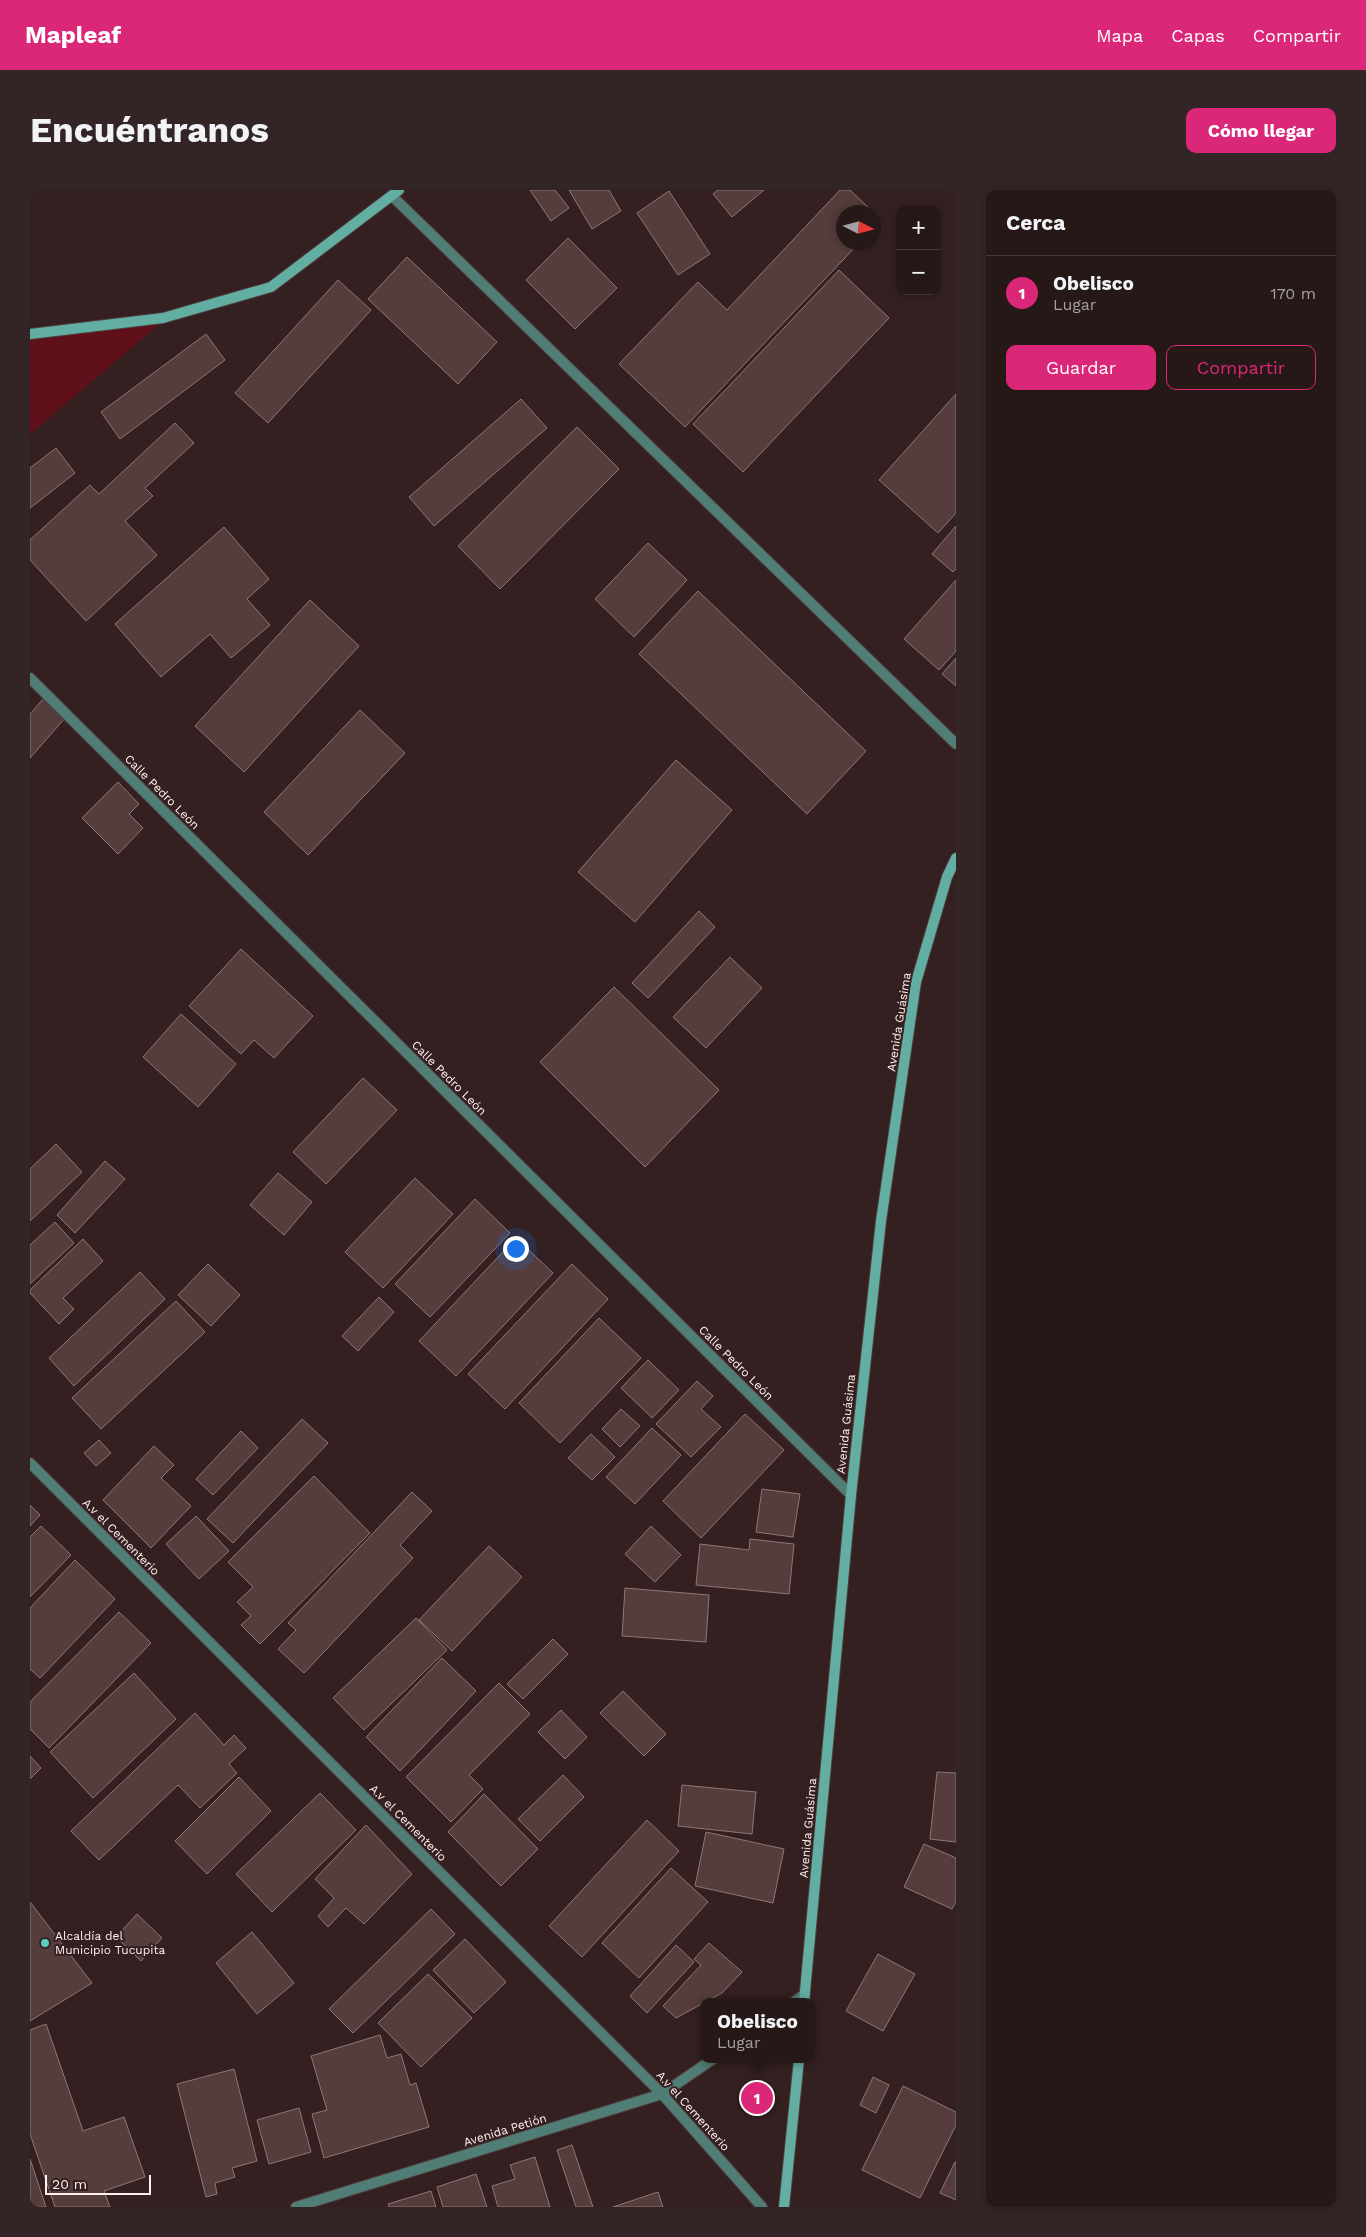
<!DOCTYPE html>
<html lang="es">
<head>
<meta charset="utf-8">
<style>
  :root { --surface:#271818; --page:#332525; --text:#f1f3f6; --muted:#a4a0a2; --line:#433737; --accent:#db2777 }
  body { margin:0; font-family:"Work Sans",sans-serif; background:var(--page); color:var(--text) }
  .controls { position:absolute; right:15px; top:15px; display:grid; overflow:hidden; border-radius:10px; box-shadow:0 2px 8px #0003 }
  .controls button { width:45px; height:45px; display:grid; place-items:center; padding:0; border:0; border-bottom:1px solid var(--line); background:var(--surface); color:var(--text); font:25px sans-serif }
  .compass { position:absolute; left:806px; top:15px; width:45px; height:45px; border-radius:50%; background:var(--surface); box-shadow:0 2px 8px #0003; rotate:96deg }
  .scale { position:absolute; left:15px; bottom:12px; width:106px; box-sizing:border-box; padding-left:5px; border:2px solid #fff0ef; border-top:0; font-size:14px; line-height:18px; white-space:nowrap; color:#fff0ef; -webkit-text-stroke:4px #342020; paint-order:stroke }
  .you { position:absolute; left:485px; top:1058px; width:18px; height:18px; margin:-12px; border:4px solid #fff; border-radius:50%; background:#1a73e8; box-shadow:0 0 0 8px #1a73e833 }
  .badge { display:grid; place-items:center; width:32px; height:32px; border-radius:50%; background:var(--accent); color:#fff; font-size:16px; font-weight:700 }
  .pin { position:absolute; translate:-50% -50%; border:2px solid #fff; box-shadow:0 1px 5px #0006 }
  .popup { position:absolute; left:670px; top:1808px; width:115px; height:65px; box-sizing:border-box; display:grid; place-content:center; border-radius:10px; background:var(--surface); filter:drop-shadow(0 1px 4px #0005); font-size:16px; white-space:nowrap; color:var(--muted) }
  .popup b { font-size:19px; color:var(--text) }
  .popup::after { content:''; position:absolute; left:50%; top:100%; margin-left:-10px; border:10px solid transparent; border-top-color:var(--surface) }
  .list { margin:0; padding:0; list-style:none }
  h2 { display:flex; justify-content:space-between; align-items:center; height:65px; margin:0; padding:0 20px; font-size:21px }
  h2 small { font-size:16px; font-weight:400; color:var(--muted) }
  .list li { display:grid; grid-template-columns:32px 1fr auto; gap:15px; align-items:center; box-sizing:border-box; height:75px; padding:0 20px; border-top:1px solid var(--line) }
  .list b { display:block; font-size:19px; white-space:nowrap }
  .list p { margin:0; font-size:16px; white-space:nowrap; color:var(--muted) }
  .list em { font-size:16px; font-style:normal; color:var(--muted) }
  .actions { display:flex; gap:10px; padding:15px 20px }
  .actions a { flex:1; padding:11px 0; border:1px solid var(--accent); border-radius:10px; text-align:center; font-size:18px; color:var(--accent) }
  .actions .main { background:var(--accent); color:#fff }
  .map { position:relative; flex:none; width:926px; height:2017px; overflow:hidden; border-radius:10px }
  header { display:flex; align-items:center; gap:30px; box-sizing:border-box; height:70px; padding:0 25px; background:var(--accent); color:#fff }
  header strong { font-size:24px }
  nav { display:flex; gap:28px; margin-inline-start:auto; font-size:18px }
  .intro { display:flex; align-items:center; justify-content:space-between; box-sizing:border-box; height:120px; padding:0 30px }
  h1 { margin:0; font-size:35px }
  .button { padding:12px 22px; border-radius:10px; background:var(--accent); color:#fff; font-size:18px; font-weight:700 }
  main { display:flex; gap:30px; padding:0 30px }
  aside { flex:1; background:var(--surface); border-radius:10px; box-shadow:0 2px 8px #0003 }
  .map>svg:first-child { display:block }
</style>
</head>
<body>
<header>
<strong>Mapleaf</strong>
<nav><a>Mapa</a><a>Capas</a><a>Compartir</a></nav>
</header>
<div class="intro"><h1>Encuéntranos</h1><a class="button">Cómo llegar</a></div>
<main>
<div class="map">
<svg width="926" height="2017" viewBox="0 0 926 2017">
  <rect width="100%" height="100%" fill="#342020"/>
  <path fill="#5f1018" d="M131 133 0 244V146Z"/>
  <path fill="#543d3c" stroke="#907776" d="M500 0H525L539 18 521 31Z
    M539 0H579L591 21 562 39Z
    M688 0H734L702 27 683 4Z
    M810 0H820L843 22H814V52H830L655 237 589 174 668 92 697 120Z
    M639 1 680 64 648 85 607 23Z
    M538 48 587 98 545 139 496 90Z
    M377 67 467 152 428 194 338 109Z
    M809 80 859 128 713 282 663 234Z
    M308 90 341 120 238 233 205 203Z
    M176 144 195 170 90 249 71 222Z
    M926 204V323L908 343 849 290Z
    M491 209 517 238 404 336 379 307Z
    M145 233 164 253 115 298 123 306 95 331 127 365 56 431 0 370V350L60 295 69 304Z
    M547 237 589 279 470 399 428 356Z
    M26 258 45 283 0 318V278Z
    M926 336V379L923 382 902 364Z
    M194 337 239 389 217 409 240 435 201 468 180 444 131 487 85 434Z
    M618 353 657 390 604 447 565 409Z
    M926 390V461L909 480 874 449Z
    M668 401 836 561 777 624 609 464Z
    M280 410 329 456 214 582 165 536Z
    M926 468V496L912 484Z
    M14 508 36 527 0 568V524Z
    M330 520 375 563 278 665 234 622Z
    M646 570 702 620 605 732 548 682Z
    M88 592 109 614 99 624 113 638 88 664 52 628Z
    M669 721 685 737 618 808 602 793Z
    M211 759 283 826 244 868 224 850 211 864 159 816Z
    M700 767 732 798 676 858 643 827Z
    M584 797 689 900 615 977 510 872Z
    M151 824 206 874 168 917 113 867Z
    M333 888 367 920 296 994 263 962Z
    M26 954 52 982 0 1031V979Z
    M75 971 95 989 45 1043 27 1025Z
    M248 983 282 1012 254 1045 220 1015Z
    M385 988 423 1024 353 1098 315 1062Z
    M445 1009 480 1043 400 1127 365 1094Z
    M25 1032 44 1053 0 1094V1055Z
    M486 1048 523 1083 426 1186 389 1151Z
    M53 1049 73 1071 33 1108 44 1119 29 1134 0 1103V1100Z
    M178 1074 210 1105 181 1136 148 1105Z
    M542 1074 578 1109 475 1219 438 1184Z
    M110 1082 135 1109 44 1196 19 1168Z
    M349 1107 364 1122 328 1161 312 1146Z
    M146 1111 175 1142 71 1239 42 1208Z
    M569 1128 611 1168 530 1253 489 1213Z
    M618 1170 649 1200 622 1228 591 1198Z
    M667 1191 683 1206 671 1219 691 1237 661 1267 626 1234Z
    M591 1219 610 1236 590 1257 572 1239Z
    M715 1224 754 1260 671 1348 633 1311Z
    M272 1229 298 1253 203 1353 177 1329Z
    M622 1238 651 1265 605 1314 576 1287Z
    M211 1241 228 1258 183 1305 166 1289Z
    M561 1244 585 1267 562 1290 538 1268Z
    M69 1250 81 1263 66 1276 54 1263Z
    M124 1256 144 1275 131 1288 161 1316 121 1358 73 1310Z
    M284 1286 340 1343 230 1454 211 1435 221 1426 207 1412 223 1397 198 1372Z
    M732 1299 770 1304 763 1347 726 1342Z
    M382 1302 402 1321 370 1355 383 1368 274 1483 248 1459 266 1440 258 1433Z
    M0 1315 10 1325 0 1336Z
    M166 1326 199 1361 169 1389 136 1354Z
    M11 1336 41 1365 0 1407V1347Z
    M621 1336 651 1365 625 1392 595 1364Z
    M720 1349 764 1354 759 1404 666 1395 670 1354 719 1360Z
    M459 1356 492 1387 422 1461 389 1430Z
    M45 1370 85 1409 10 1488 0 1479V1418Z
    M595 1398 679 1405 676 1452 592 1446Z
    M89 1422 121 1453 19 1558 0 1539V1512Z
    M386 1428 417 1460 334 1540 303 1508Z
    M523 1449 538 1464 493 1509 477 1494Z
    M412 1468 446 1501 370 1581 336 1547Z
    M104 1483 146 1529 63 1608 20 1562Z
    M469 1493 500 1524 439 1585 453 1599 421 1632 376 1587Z
    M593 1501 636 1544 614 1566 570 1523Z
    M531 1520 557 1547 535 1569 508 1542Z
    M165 1523 194 1555 204 1545 216 1558 199 1574 207 1583 170 1618 148 1595 69 1670 41 1641Z
    M0 1566 11 1578 0 1589Z
    M907 1582 926 1583V1652L900 1649Z
    M533 1585 554 1607 510 1651 488 1629Z
    M209 1587 241 1621 177 1684 145 1651Z
    M652 1595 726 1602 722 1644 648 1636Z
    M290 1603 326 1640 242 1722 206 1684Z
    M454 1604 508 1659 471 1696 418 1642Z
    M617 1630 649 1661 552 1767 519 1736Z
    M336 1635 382 1684 334 1734 316 1718 298 1737 288 1726 304 1708 285 1689Z
    M676 1642 754 1659 743 1713 665 1696Z
    M894 1654 926 1668V1711L922 1719 874 1697Z
    M641 1678 678 1712 609 1788 572 1753Z
    M0 1712 62 1793 0 1831Z
    M401 1719 425 1744 323 1843 299 1819Z
    M107 1724 132 1748 111 1771 86 1747Z
    M222 1742 264 1793 227 1824 186 1773Z
    M435 1749 476 1792 444 1823 403 1780Z
    M679 1753 712 1782 692 1803 646 1828 633 1816 671 1775 664 1769Z
    M646 1755 664 1772 617 1823 600 1806Z
    M848 1764 885 1784 853 1841 816 1821Z
    M398 1784 442 1828 391 1877 348 1833Z
    M16 1834 53 1941 94 1927 115 1987 74 2001 80 2017H25L0 1944V1840Z
    M350 1845 357 1868 371 1864 380 1895 386 1893 399 1937 294 1968 282 1924 297 1920 281 1866Z
    M204 1879 227 1971 202 1978 205 1987 185 1993 187 2004 176 2007 147 1894Z
    M843 1887 859 1895 846 1923 830 1915Z
    M873 1896 926 1922V1935L890 2008 832 1980Z
    M269 1918 281 1962 239 1974 227 1930Z
    M542 1955 563 2017H546L527 1960Z
    M505 1967 520 2017H468L462 1996 485 1989 480 1975Z
    M0 1969 16 2017H0Z
    M925 1972H926V2010L910 2003Z
    M446 1984 457 2017H413L407 1997Z
    M401 2001 406 2017H359L358 2014Z
    M628 2002 633 2017H583Z"/>
  <g fill="none" stroke-linecap="round" stroke-linejoin="round">
    <defs>
      <path id="street" d="M362 6 926 554
        M0 488 821 1305
        M0 1273 632 1904 732 2017
        M764 1812 775 1804
        M266 2017 632 1904 683 1869"/>
      <path id="secondary" d="M0 144 133 128 241 97 369 0
        M774 1812 821 1305 851 1031 886 792 917 687 926 668
        M754 2017 769 1869"/>
    </defs>
    <use href="#street" stroke="#503d3d" stroke-width="12"/>
    <use href="#secondary" stroke="#503d3d" stroke-width="12"/>
    <use href="#street" stroke="#507d75" stroke-width="10"/>
    <use href="#secondary" stroke="#63aea3" stroke-width="10"/>
  </g>
  <circle fill="#5acebe" stroke="#342020" stroke-width="2" cx="15" cy="1753" r="5"/>
  <g text-anchor="middle" dominant-baseline="central" stroke-width="4" stroke-linejoin="round" paint-order="stroke">
    <g font-size="12" fill="#fff0ef" stroke="#342020">
      <text transform="translate(132 602) rotate(45)">Calle Pedro León</text>
      <text transform="translate(869 832) rotate(-81)">Avenida Guásima</text>
      <text transform="translate(419 888) rotate(45)">Calle Pedro León</text>
      <text transform="translate(706 1173) rotate(45)">Calle Pedro León</text>
      <text transform="translate(816 1234) rotate(-84)">Avenida Guásima</text>
      <text transform="translate(91 1347) rotate(45)">A.v el Cementerio</text>
      <text transform="translate(378 1633) rotate(45)">A.v el Cementerio</text>
      <text transform="translate(778 1638) rotate(-85)">Avenida Guásima</text>
      <text transform="translate(663 1921) rotate(48)">A.v el Cementerio</text>
      <text transform="translate(475 1940) rotate(-17)">Avenida Petión</text>
    </g>
    <g font-size="12" fill="#fff0ef" stroke="#342020" text-anchor="start">
      <text x="25" y="1746">Alcaldía del<tspan x="25" dy="14">Municipio Tucupita</tspan></text>
    </g>
  </g>
</svg>
<div class="controls">
<button>+</button>
<button>−</button>
</div>
<svg class="compass" viewBox="-18 -18 36 36"><path d="M0-13l5 13h-10z" fill="#e53935"/><path d="M0 13l5-13h-10z" fill="#a4a0a2"/></svg>
<div class="scale">20 m</div>
<div class="you"></div>
<div class="pin badge" style="left:727px;top:1908px">1</div>
<div class="popup"><b>Obelisco</b>Lugar</div>
</div>
<aside>
<h2>Cerca<small></small></h2>
<ul class="list">
<li><span class="badge">1</span><div><b>Obelisco</b><p>Lugar</p></div><em>170 m</em></li>
</ul>
<div class="actions"><a class="main">Guardar</a><a>Compartir</a></div>
</aside>
</main>
</body>
</html>
